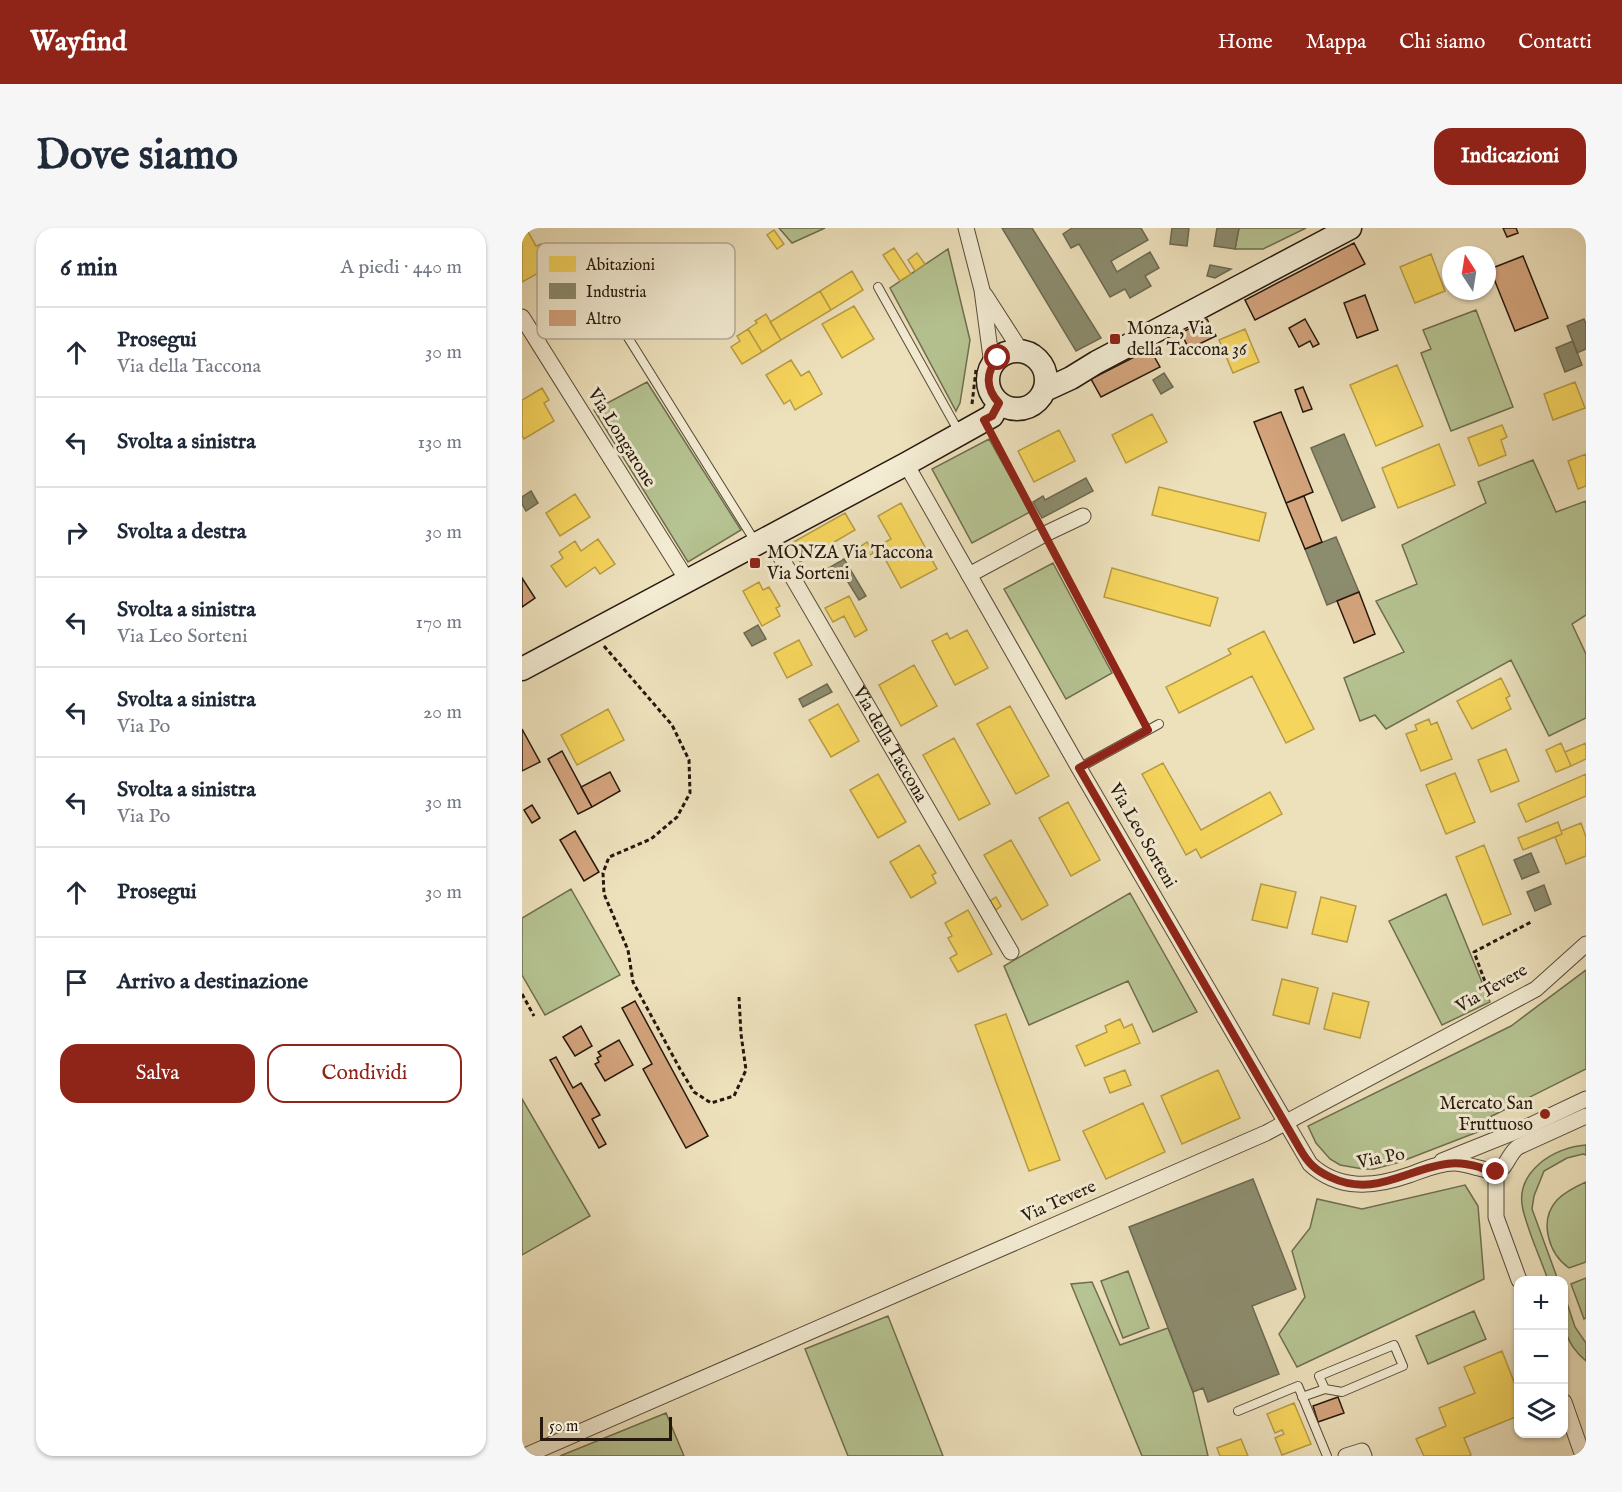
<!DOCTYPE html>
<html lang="it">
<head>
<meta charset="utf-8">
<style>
  :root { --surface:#fff; --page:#f6f6f7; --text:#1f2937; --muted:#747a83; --line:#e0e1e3; --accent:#8f2418 }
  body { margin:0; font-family:"IM FELL English",serif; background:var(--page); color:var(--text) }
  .controls { position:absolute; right:18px; bottom:18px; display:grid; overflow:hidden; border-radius:12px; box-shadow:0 2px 4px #0004 }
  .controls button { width:54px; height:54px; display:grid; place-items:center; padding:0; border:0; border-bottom:2px solid var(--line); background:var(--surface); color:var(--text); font:30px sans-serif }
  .compass { position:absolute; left:920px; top:18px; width:54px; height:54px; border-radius:50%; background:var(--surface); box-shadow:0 2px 4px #0004; rotate:348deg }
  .scale { position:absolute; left:18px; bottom:15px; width:132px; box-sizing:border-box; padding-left:6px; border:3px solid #26180d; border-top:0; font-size:16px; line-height:21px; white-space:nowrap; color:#26180d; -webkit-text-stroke:4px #f3ecd3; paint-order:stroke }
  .stop { position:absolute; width:18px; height:18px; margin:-14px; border:4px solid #8f2418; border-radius:50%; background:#fff }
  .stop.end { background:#8f2418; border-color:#fff; box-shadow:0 2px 6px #0008 }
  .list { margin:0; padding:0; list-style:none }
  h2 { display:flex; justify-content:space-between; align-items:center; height:78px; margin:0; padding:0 24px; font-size:26px }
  h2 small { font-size:20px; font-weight:400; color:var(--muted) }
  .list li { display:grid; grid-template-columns:39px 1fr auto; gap:18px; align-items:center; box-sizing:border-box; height:90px; padding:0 24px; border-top:2px solid var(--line) }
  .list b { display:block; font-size:22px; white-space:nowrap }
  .list p { margin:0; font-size:20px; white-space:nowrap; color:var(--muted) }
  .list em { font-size:20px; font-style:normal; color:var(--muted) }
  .actions { display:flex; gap:12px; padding:18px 24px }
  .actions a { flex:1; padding:14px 0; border:2px solid var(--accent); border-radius:18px; text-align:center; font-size:21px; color:var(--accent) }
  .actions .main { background:var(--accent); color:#fff }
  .icon { flex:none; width:33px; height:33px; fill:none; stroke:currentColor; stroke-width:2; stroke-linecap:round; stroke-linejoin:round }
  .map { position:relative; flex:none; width:1064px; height:1228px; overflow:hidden; border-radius:18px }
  header { display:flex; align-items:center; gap:36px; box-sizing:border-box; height:84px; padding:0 30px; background:var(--accent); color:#fff }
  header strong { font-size:28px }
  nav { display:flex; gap:33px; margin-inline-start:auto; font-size:21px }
  .intro { display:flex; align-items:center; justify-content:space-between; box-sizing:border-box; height:144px; padding:0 36px }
  h1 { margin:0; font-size:42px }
  .button { padding:15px 27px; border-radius:18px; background:var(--accent); color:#fff; font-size:21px; font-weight:700 }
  main { display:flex; gap:36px; padding:0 36px }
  aside { flex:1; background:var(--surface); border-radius:18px; box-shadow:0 2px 4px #0004 }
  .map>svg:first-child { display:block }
</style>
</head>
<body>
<header>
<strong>Wayfind</strong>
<nav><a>Home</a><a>Mappa</a><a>Chi siamo</a><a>Contatti</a></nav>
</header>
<div class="intro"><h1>Dove siamo</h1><a class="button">Indicazioni</a></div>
<main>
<aside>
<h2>6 min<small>A piedi · 440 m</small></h2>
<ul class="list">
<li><svg class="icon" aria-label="ahead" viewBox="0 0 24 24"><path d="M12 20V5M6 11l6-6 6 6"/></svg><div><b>Prosegui</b><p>Via della Taccona</p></div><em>30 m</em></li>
<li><svg class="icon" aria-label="left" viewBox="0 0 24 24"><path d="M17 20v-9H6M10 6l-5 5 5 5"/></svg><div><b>Svolta a sinistra</b></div><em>130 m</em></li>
<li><svg class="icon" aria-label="right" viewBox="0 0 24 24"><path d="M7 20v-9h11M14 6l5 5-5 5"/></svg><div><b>Svolta a destra</b></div><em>30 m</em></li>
<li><svg class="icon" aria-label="left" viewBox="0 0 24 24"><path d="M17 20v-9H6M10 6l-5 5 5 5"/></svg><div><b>Svolta a sinistra</b><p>Via Leo Sorteni</p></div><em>170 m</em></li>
<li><svg class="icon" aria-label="left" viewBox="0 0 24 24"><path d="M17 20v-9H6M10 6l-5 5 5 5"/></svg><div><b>Svolta a sinistra</b><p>Via Po</p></div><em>20 m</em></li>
<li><svg class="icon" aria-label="left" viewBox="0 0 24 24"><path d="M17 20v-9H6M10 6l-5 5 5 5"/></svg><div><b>Svolta a sinistra</b><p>Via Po</p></div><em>30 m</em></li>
<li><svg class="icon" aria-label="ahead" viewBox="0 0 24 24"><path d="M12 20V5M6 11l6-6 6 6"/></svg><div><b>Prosegui</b></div><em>30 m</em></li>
<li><svg class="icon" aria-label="arrive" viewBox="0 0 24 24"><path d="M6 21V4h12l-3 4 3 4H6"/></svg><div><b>Arrivo a destinazione</b></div></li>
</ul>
<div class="actions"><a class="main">Salva</a><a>Condividi</a></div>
</aside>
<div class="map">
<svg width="1064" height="1228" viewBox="0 0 1064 1228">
  <rect width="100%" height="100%" fill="#ede1bc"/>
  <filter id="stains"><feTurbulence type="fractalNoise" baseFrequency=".00333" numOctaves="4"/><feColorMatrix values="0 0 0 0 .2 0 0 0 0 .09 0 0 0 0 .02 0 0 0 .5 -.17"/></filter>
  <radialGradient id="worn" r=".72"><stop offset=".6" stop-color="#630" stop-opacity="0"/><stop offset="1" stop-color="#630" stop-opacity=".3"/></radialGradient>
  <path fill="#b6c392" stroke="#6e6e50" stroke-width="1.5" d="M257 0H303L270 15Z
    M717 0H784L741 21H713Z
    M426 21 448 112 438 175 434 183 368 60Z
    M954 82 991 179 929 203 899 125 909 121 901 102Z
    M125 154 219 302 166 334 72 182Z
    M467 211 508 284 450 315 410 241Z
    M1011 232 1034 284 1064 273V387L1050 396 1064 426V490L1027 508 989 432 864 501 853 487 838 493 822 450 882 424 854 373 895 356 880 317 964 275 956 254Z
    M531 335 590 445 544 471 482 361Z
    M49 661 98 747 23 787 0 747V690Z
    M608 665 675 784 631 804 606 753 507 797 482 738Z
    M924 666 968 774 920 797 867 693Z
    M1064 742V841L968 889 971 898 878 934 852 941H841L818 937 808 931 794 915 786 898 989 798Z
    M0 871 68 988 0 1027Z
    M1064 917V927L1061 926 1045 930 1022 943 1012 968 1010 981 1036 1052H1026C1018 1029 1007 1006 1001 982 992 944 1032 919 1064 917Z
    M1064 954V1034L1047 1040C1027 1026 1016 993 1035 972 1043 964 1053 959 1064 954Z
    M943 957 956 978 962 1051 775 1139 757 1106 783 1069 770 1023 788 1000 795 971 840 981Z
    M606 1043 627 1100 601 1110 579 1053Z
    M1064 1050V1090L1062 1091 1049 1056Z
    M570 1054 598 1117 646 1100 671 1164 686 1228H620L549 1056Z
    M1042 1066 1053 1099 1064 1115V1133C1040 1113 1041 1095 1042 1066Z
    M952 1083 964 1111 906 1136 894 1108Z
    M366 1088 421 1228H326L283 1121Z
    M144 1185 162 1228H38Z"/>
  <path fill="#f6d55c" stroke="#b89c44" stroke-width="1.5" d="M0 0H4L14 18 19 16 31 37 0 54Z
    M252 2 262 16 255 21 245 7Z
    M372 20 389 46 378 53 361 27Z
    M395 25 403 36 393 43 386 32Z
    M909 26 923 63 893 75 878 39Z
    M330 43 341 62 309 82 298 63Z
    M298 63 309 82 259 112 248 94Z
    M332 78 352 111 320 130 300 96Z
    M244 86 259 112 240 124 226 101 235 95 233 93Z
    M226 101 240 124 220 136 209 119 218 113 215 108Z
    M723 101 737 134 711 145 697 112Z
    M269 132 279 148 287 143 300 166 273 182 268 172 262 176 244 147Z
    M875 137 901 198 854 218 828 157Z
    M1053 154 1063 180 1031 192 1022 166Z
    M20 160 27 172 22 175 32 193 2 211 0 207V172Z
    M630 186 645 214 604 235 590 207Z
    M980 197 985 209 979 212 984 227 957 238 946 210Z
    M537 202 553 233 512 254 496 223Z
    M917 216 933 257 876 280 860 240Z
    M1064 226V258L1056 261 1046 233Z
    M637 259 744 285 737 313 630 287Z
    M53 266 68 289 38 308 24 285Z
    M379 275 415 341 379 360 356 318 369 311 356 288Z
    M323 285 333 302 278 334 268 316Z
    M76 311 93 336 78 346 73 339 44 359 29 338 41 330 37 324 53 313 59 323Z
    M345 314 351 325 345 329 339 318Z
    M590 340 696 370 688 398 582 369Z
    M237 354 241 362 247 359 258 378 254 380 258 388 240 398 221 363Z
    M327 368 345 402 333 409 322 388 311 394 303 380Z
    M445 402 466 440 433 457 410 413 425 405 428 411Z
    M742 403 792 501 764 515 730 448 657 485 644 459 709 426 706 421Z
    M277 412 290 437 265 450 252 425Z
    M392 437 415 478 379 498 357 457Z
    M979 450 988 468 984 470 989 481 950 501 935 473Z
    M316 476 337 513 309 529 287 492Z
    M488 478 527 548 494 566 455 496Z
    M86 481 102 512 55 537 39 507Z
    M907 491 909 497 915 494 930 531 899 543 884 506 895 502 893 497Z
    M432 510 468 576 437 592 401 527Z
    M1039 515 1049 538 1034 544 1024 522Z
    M1064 515V531L1049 538 1043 524Z
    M984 521 997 553 969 564 956 532Z
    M641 535 679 602 748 564 760 586 679 630 674 621 664 627 620 546Z
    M933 545 953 594 924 606 904 557Z
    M356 546 384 594 356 610 328 562Z
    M1064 546V568L1004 594 996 576Z
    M546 574 578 632 549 648 517 590Z
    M1036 594 1040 606 1001 622 996 610Z
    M1059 595 1064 609V628L1044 636 1033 609 1040 606 1039 603Z
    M489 612 526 677 500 692 462 627Z
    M397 617 414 645 410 647 414 655 389 670 368 634Z
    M962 617 989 686 961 697 934 629Z
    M739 656 774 664 765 700 730 692Z
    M474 669 479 678 474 682 468 673Z
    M799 669 834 678 825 714 790 706Z
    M446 682 470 726 436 744 428 730 435 726 426 710 430 708 423 695Z
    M760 751 796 760 787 796 751 787Z
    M811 765 847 774 838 810 802 801Z
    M484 786 538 932 507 943 453 797Z
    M598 791 602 800 610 796 618 815 563 838 554 818 585 804 583 798Z
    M603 842 609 857 588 865 582 850Z
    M696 842 718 890 660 916 639 868Z
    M621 875 643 924 584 951 561 903Z
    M980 1123 996 1164V1188L942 1210 949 1227 947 1228H902L894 1211 924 1198 917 1180 953 1165 942 1139Z
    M772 1175 789 1216 760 1227 753 1210 762 1206 760 1202 753 1205 745 1186Z
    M719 1211 726 1228H698L695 1220Z"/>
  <path fill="#8c8c6e" stroke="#6d6951" stroke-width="1.5" d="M480 0H510L579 110 554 123Z
    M550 0H619L626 12 589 33 595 44 628 24 637 40 623 48 629 58 608 70 603 61 588 69 557 16 549 20 541 6Z
    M650 0H667L665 18 648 16Z
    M695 0H717L713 21 692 18Z
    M688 37 709 41 693 50 685 48Z
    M1062 91 1064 96V121L1055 125 1045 98Z
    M1051 113 1060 137 1043 144 1034 120Z
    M642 145 651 159 639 166 631 152Z
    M822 206 853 279 820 293 789 220Z
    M564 250 571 263 520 290 511 274 521 268 523 272Z
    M9 263 16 275 4 283 0 276V269Z
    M814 309 837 364 805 377 783 321Z
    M322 331 344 368 337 372 321 346 312 352 305 341Z
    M236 397 244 411 230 418 222 405Z
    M305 456 310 464 281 479 277 471Z
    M1009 625 1017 644 1000 651 992 632Z
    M1022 657 1029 676 1013 683 1005 664Z
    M731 951 774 1061 730 1078 757 1146 686 1174 681 1160 671 1164 607 999Z"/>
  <path fill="#d4a47d" stroke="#26180d" stroke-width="1.5" d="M981 0H994L996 5 985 9Z
    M832 15 843 36 733 92 723 72Z
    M1001 28 1026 90 993 103 968 41Z
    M843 67 856 102 835 110 822 75Z
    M685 91 694 108 667 121 659 105Z
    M783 91 797 116 791 119 788 113 777 119 767 100Z
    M628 121 638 139 579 169 569 151Z
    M781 159 790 181 781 184 773 162Z
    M759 184 791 264 764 275 732 194Z
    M782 268 800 314 783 321 764 275Z
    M0 350 13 370 0 379Z
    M837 364 853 406 832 415 815 373Z
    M0 501 18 534 0 543Z
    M40 523 70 579 56 586 26 531Z
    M88 544 98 563 70 579 59 559Z
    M10 577 18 590 10 595 2 582Z
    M53 603 77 644 62 653 38 612Z
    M113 773 186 908 164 920 121 841 130 836 100 780Z
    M59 798 70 818 53 828 41 809Z
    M97 812 111 837 83 853 73 836 77 834 75 830 79 828 76 824Z
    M34 829 51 860 59 855 78 887 70 891 84 916 77 920 28 832Z
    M816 1169 822 1185 796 1194 791 1178Z"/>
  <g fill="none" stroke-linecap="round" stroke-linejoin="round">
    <defs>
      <path id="lane" d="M54 26 234 315
        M356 59 437 204
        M557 540 637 496
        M780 1169 803 1161 820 1164 881 1138 872 1117 797 1148 803 1161
        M716 1183 776 1158 805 1228"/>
      <g id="street">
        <path d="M444 0 460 62 470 137"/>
        <path d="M463 67 499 123"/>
        <path d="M0 89 165 352"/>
        <path d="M384 236 557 540 788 936C817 963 853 959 887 947 901 942 916 935 932 935 944 935 969 945 976 943 985 939 987 925 996 919L1064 888"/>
        <path id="s1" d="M247 309 489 724"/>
        <path d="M447 347 523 306 561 288"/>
        <path d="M920 933 1005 899 1064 871"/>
        <path d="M974 944V989L997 1052"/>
        <path d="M1042 1174 1061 1228"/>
        <path d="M3 1228 744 905 1014 761 1064 716"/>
        <path d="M824 1228 840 1223 842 1228"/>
      </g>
      <path id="secondary" d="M466 152a29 29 0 1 1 58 0a29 29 0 1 1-58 0Z
        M523 162 549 150 575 134 828 0
        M0 441 384 236 470 188 477 175"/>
    </defs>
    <use href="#lane" stroke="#584a39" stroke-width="10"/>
    <use href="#street" stroke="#584a39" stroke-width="17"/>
    <use href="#secondary" stroke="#26180d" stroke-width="25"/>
    <path stroke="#26180d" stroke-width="3" stroke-dasharray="4.5 3" stroke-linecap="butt" d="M450 176 454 142
      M471 209 516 293
      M530 320 621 492
      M82 418 150 497 167 532 168 565 155 589 129 611 87 629 81 645 82 666 106 722 111 754 158 841 172 864 189 875 212 868 224 842 219 806 217 769
      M0 766 12 788
      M968 767 952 724 1011 693"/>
    <use href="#lane" stroke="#f3ecd3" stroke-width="8"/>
    <use href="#street" stroke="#f3ecd3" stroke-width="15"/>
    <use href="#secondary" stroke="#f3ecd3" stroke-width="22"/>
  </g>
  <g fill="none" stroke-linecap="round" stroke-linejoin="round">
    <path stroke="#8f2418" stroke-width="8" d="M476 130C463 145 464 161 477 175L470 188 462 192 626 502 557 540 778 921C786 935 793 942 808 949 852 970 882 942 924 936 935 934 947 936 957 939 963 941 966 944 974 944"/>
  </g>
  <g fill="#8f2418" stroke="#f3ecd3" stroke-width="2">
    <rect x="587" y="105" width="12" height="12" rx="3"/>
    <rect x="227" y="329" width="12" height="12" rx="3"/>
    <circle cx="1023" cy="886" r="6"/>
  </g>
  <g text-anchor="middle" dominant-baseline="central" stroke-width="6" stroke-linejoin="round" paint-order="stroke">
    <g font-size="18" fill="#26180d" stroke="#f3ecd3" text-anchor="start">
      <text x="605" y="101">Monza, Via<tspan x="605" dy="21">della Taccona 36</tspan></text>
      <text x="245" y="325">MONZA Via Taccona<tspan x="245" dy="21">Via Sorteni</tspan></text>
      <text x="1011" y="876" text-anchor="end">Mercato San<tspan x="1011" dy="21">Fruttuoso</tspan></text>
    </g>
    <g font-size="18" fill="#26180d" stroke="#f3ecd3">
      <text transform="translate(99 210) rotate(58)">Via Longarone</text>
      <text stroke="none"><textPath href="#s1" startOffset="240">Via della Taccona</textPath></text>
      <text transform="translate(620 608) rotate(60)">Via Leo Sorteni</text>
      <text transform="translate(970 761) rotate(-30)">Via Tevere</text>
      <text transform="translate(859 931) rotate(-11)">Via Po</text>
      <text transform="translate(537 974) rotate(-24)">Via Tevere</text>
    </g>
  </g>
  <rect x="15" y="15" width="198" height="96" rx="9" fill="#f3ecd3" stroke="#b6ac98" stroke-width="1.5"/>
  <rect x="27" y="28" width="27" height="16" fill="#f6d55c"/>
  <rect x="27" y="55" width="27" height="16" fill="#8c8c6e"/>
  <rect x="27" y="82" width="27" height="16" fill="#d4a47d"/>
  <g font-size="16" fill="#26180d">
    <text x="64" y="42">Abitazioni</text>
    <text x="64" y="69">Industria</text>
    <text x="64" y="96">Altro</text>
  </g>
  <rect width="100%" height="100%" filter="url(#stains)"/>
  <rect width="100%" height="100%" fill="url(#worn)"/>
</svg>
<div class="controls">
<button>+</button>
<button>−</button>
<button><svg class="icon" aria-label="layers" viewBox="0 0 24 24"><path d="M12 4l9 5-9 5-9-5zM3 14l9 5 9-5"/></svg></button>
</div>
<svg class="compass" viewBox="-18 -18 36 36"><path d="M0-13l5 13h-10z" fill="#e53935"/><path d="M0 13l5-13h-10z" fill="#747a83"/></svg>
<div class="scale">50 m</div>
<div class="stop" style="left:476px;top:130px"></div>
<div class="stop end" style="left:974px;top:944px"></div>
</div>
</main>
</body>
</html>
